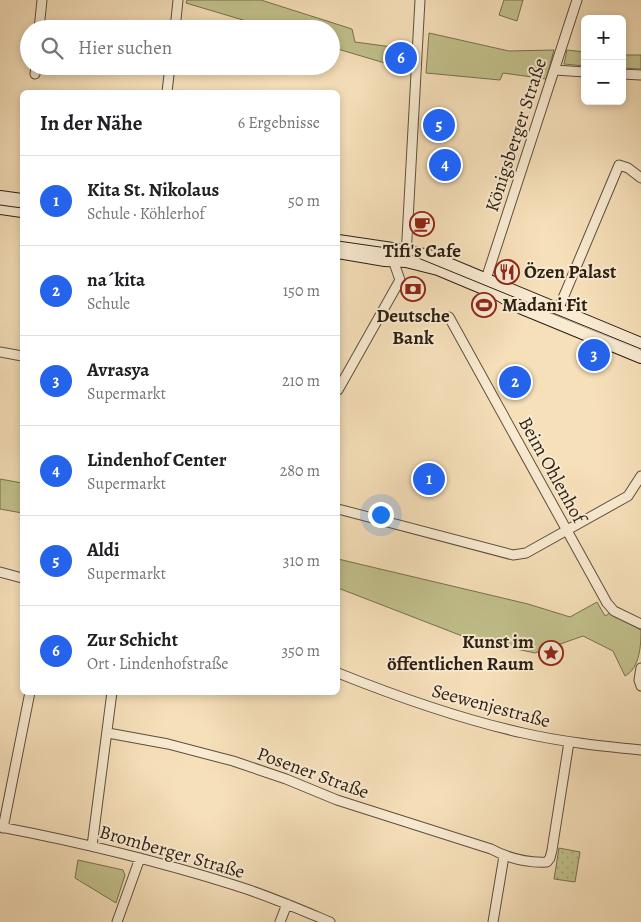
<!DOCTYPE html>
<html lang="de">
<head>
<meta charset="utf-8">
<style>
  :root { --surface:#fff; --page:#f2f2f2; --text:#202124; --muted:#757577; --line:#e0e0e0; --accent:#2563eb }
  body { margin:0; font-family:Alegreya,serif; background:var(--page); color:var(--text) }
  .controls { position:absolute; right:15px; top:15px; display:grid; overflow:hidden; border-radius:8px; box-shadow:0 2px 8px #0003 }
  .controls button { width:45px; height:45px; display:grid; place-items:center; padding:0; border:0; border-bottom:1px solid var(--line); background:var(--surface); color:var(--text); font:25px sans-serif }
  .you { position:absolute; left:380px; top:514px; width:18px; height:18px; margin:-12px; border:4px solid #fff; border-radius:50%; background:#1a73e8; box-shadow:0 0 0 8px #1a73e833 }
  .badge { display:grid; place-items:center; width:32px; height:32px; border-radius:50%; background:var(--accent); color:#fff; font-size:16px; font-weight:700 }
  .pin { position:absolute; translate:-50% -50%; border:2px solid #fff; box-shadow:0 1px 5px #0006 }
  .list { margin:0; padding:0; list-style:none }
  h2 { display:flex; justify-content:space-between; align-items:center; height:65px; margin:0; padding:0 20px; font-size:21px }
  h2 small { font-size:16px; font-weight:400; color:var(--muted) }
  .list li { display:grid; grid-template-columns:32px 1fr auto; gap:15px; align-items:center; box-sizing:border-box; height:90px; padding:0 20px; border-top:1px solid var(--line) }
  .list b { display:block; font-size:19px; white-space:nowrap }
  .list p { margin:0; font-size:16px; white-space:nowrap; color:var(--muted) }
  .list em { font-size:16px; font-style:normal; color:var(--muted) }
  .icon { flex:none; width:28px; height:28px; fill:none; stroke:currentColor; stroke-width:2; stroke-linecap:round; stroke-linejoin:round }
  .map { position:relative; flex:none; width:641px; height:922px; overflow:hidden }
  .search { position:absolute; background:var(--surface); box-shadow:0 2px 8px #0003; left:20px; top:20px; width:320px; height:55px; display:flex; align-items:center; gap:12px; box-sizing:border-box; padding:0 18px; border-radius:28px; color:var(--muted); font-size:19px }
  .panel { position:absolute; background:var(--surface); box-shadow:0 2px 8px #0003; left:20px; top:90px; width:320px; height:605px; border-radius:8px }
  .map>svg:first-child { display:block }
</style>
</head>
<body>
<div class="map">
<svg width="641" height="922" viewBox="0 0 641 922">
  <defs>
    <pattern id="grass-dots" width="8" height="8" patternUnits="userSpaceOnUse" patternTransform="scale(1.25)"><rect width="8" height="8" fill="#c2c18c"/><path d="M2 2h.1M6 6h.1" fill="none" stroke="#a7a578" stroke-width="1.8" stroke-linecap="round"/></pattern>
  </defs>
  <rect width="100%" height="100%" fill="#f6e0ba"/>
  <filter id="stains"><feTurbulence type="fractalNoise" baseFrequency=".004" numOctaves="4"/><feColorMatrix values="0 0 0 0 .2 0 0 0 0 .09 0 0 0 0 .02 0 0 0 .5 -.17"/></filter>
  <radialGradient id="worn" r=".72"><stop offset=".6" stop-color="#630" stop-opacity="0"/><stop offset="1" stop-color="#630" stop-opacity=".3"/></radialGradient>
  <path fill="url(#grass-dots)" stroke="#777050" d="M559 848 580 852 575 882 554 879Z"/>
  <path fill="#c2c18c" stroke="#777050" d="M187 0H261L352 29 355 42 407 49 405 69 331 47V29H273L186 3Z
    M504 0H523L517 21 499 15Z
    M429 33 509 51 554 50 546 79 503 73 500 80 426 73Z
    M567 50 585 52V66L564 64Z
    M622 55H641V69L622 68Z
    M0 479 22 483V513L0 509Z
    M338 559 528 604 570 617 597 602 605 616 610 613 641 630C641 645 640 668 625 676L613 651 583 636 535 653 470 639 338 588Z
    M78 860 123 870 125 875 116 903 75 878Z"/>
  <g fill="none" stroke-linecap="round" stroke-linejoin="round">
    <defs>
      <path id="street" d="M39 29 42 0
        M175 29 178 0
        M555 70 585 72
        M35 74 36 66
        M622 74 641 75
        M167 92 170 66
        M406 257 420 0
        M486 279 577 0
        M558 310 619 165 628 168 641 178
        M449 317 607 603 614 611 641 624
        M0 352 22 356
        M338 390 400 280 393 260
        M338 509 513 555 526 553 628 496 641 476
        M0 572 22 578
        M641 668 639 680 641 686
        M338 673C398 697 460 719 523 733 562 742 602 746 641 750
        M108 733 168 744 233 761 286 779 337 800 491 849C508 858 527 863 547 862L550 858 552 850 569 742
        M0 827C79 842 157 861 234 885 267 895 299 909 330 922
        M3 828 30 692
        M92 846 112 692
        M117 922 140 858
        M280 922 287 904
        M493 922 504 856"/>
      <path id="secondary" d="M0 197 22 200
        M0 208 22 211
        M338 241 406 251 429 256 641 344
        M338 252 385 260 406 261 438 269 500 295 522 308 641 357"/>
    </defs>
    <use href="#street" stroke="#5e4f3d" stroke-width="11"/>
    <use href="#secondary" stroke="#2c1f13" stroke-width="14"/>
    <use href="#street" stroke="#f9ebd2" stroke-width="9"/>
    <use href="#secondary" stroke="#f9ebd2" stroke-width="12"/>
    <path stroke="#2c1f13" stroke-width="1" d="M0 205 22 208
      M338 241 387 248 406 253 641 349"/>
  </g>
  <defs>
    <symbol id="cafe-ring" viewBox="-11 -11 22 22"><circle r="9.5" fill="#f9ebd2" stroke="#8f2418" stroke-width="1.5"/><path d="M-5.5-4.5H6V0H3Q3 3.5 0 3.5H-2.5Q-5.5 3.5-5.5 0ZM3-3.2v2h1.7v-2ZM-6 4.5H4V6H-6Z" fill="#8f2418"/></symbol>
    <symbol id="restaurant-ring" viewBox="-11 -11 22 22"><circle r="9.5" fill="#f9ebd2" stroke="#8f2418" stroke-width="1.5"/><path d="M-5-6h1v4h1v-4h1v4h1v-4h1v5L-1.5 .5V6h-2V.5L-5-1ZM5-6V6H3V1.5H1.5Q1.5-4 5-6Z" fill="#8f2418"/></symbol>
    <symbol id="bank-ring" viewBox="-11 -11 22 22"><circle r="9.5" fill="#f9ebd2" stroke="#8f2418" stroke-width="1.5"/><path d="M-6-4H6V4H-6ZM0-2.3a2.3 2.3 0 1 0 0 4.6a2.3 2.3 0 1 0 0-4.6Z" fill="#8f2418"/></symbol>
    <symbol id="stadium-ring" viewBox="-11 -11 22 22"><circle r="9.5" fill="#f9ebd2" stroke="#8f2418" stroke-width="1.5"/><path d="M0-5a6.5 5 0 1 0 0 10a6.5 5 0 1 0 0-10ZM-3.5-1.8h7v3.6h-7Z" fill="#8f2418"/></symbol>
    <symbol id="sight-ring" viewBox="-11 -11 22 22"><circle r="9.5" fill="#f9ebd2" stroke="#8f2418" stroke-width="1.5"/><path d="M0-6L1.8-2.2L6-1.7L2.9 1.2L3.7 5.4L0 3.3L-3.7 5.4L-2.9 1.2L-6-1.7L-1.8-2.2Z" fill="#8f2418"/></symbol>
  </defs>
  <g fill-rule="evenodd">
    <use href="#cafe-ring" x="408" y="210" width="28" height="28"/>
    <use href="#restaurant-ring" x="493" y="258" width="28" height="28"/>
    <use href="#bank-ring" x="399" y="275" width="28" height="28"/>
    <use href="#stadium-ring" x="470" y="291" width="28" height="28"/>
    <use href="#sight-ring" x="537" y="639" width="28" height="28"/>
  </g>
  <g text-anchor="middle" dominant-baseline="central" stroke-width="4" stroke-linejoin="round" paint-order="stroke">
    <g font-size="19" fill="#2c1f13" stroke="#f9ebd2">
      <text transform="translate(516 135) rotate(-72)">Königsberger Straße</text>
      <text transform="translate(552 470) rotate(61)">Beim Ohlenhof</text>
      <text transform="translate(491 706) rotate(15)">Seewenjestraße</text>
      <text transform="translate(313 773) rotate(20)">Posener Straße</text>
      <text transform="translate(172 852) rotate(16)">Bromberger Straße</text>
    </g>
    <g font-size="19" font-weight="bold" fill="#2c1f13" stroke="#f9ebd2">
      <text x="422" y="251">Tifi's Cafe</text>
      <text x="524" y="272" text-anchor="start">Özen Palast</text>
      <text x="502" y="305" text-anchor="start">Madani Fit</text>
      <text x="413" y="316">Deutsche<tspan x="413" dy="22">Bank</tspan></text>
      <text x="534" y="642" text-anchor="end">Kunst im<tspan x="534" dy="22">öffentlichen Raum</tspan></text>
    </g>
  </g>
  <rect width="100%" height="100%" filter="url(#stains)"/>
  <rect width="100%" height="100%" fill="url(#worn)"/>
</svg>
<div class="controls">
<button>+</button>
<button>−</button>
</div>
<div class="you"></div>
<div class="pin badge" style="left:429px;top:479px">1</div>
<div class="pin badge" style="left:515px;top:382px">2</div>
<div class="pin badge" style="left:594px;top:355px">3</div>
<div class="pin badge" style="left:445px;top:165px">4</div>
<div class="pin badge" style="left:439px;top:125px">5</div>
<div class="pin badge" style="left:401px;top:58px">6</div>
<div class="search"><svg class="icon" aria-label="search" viewBox="0 0 24 24"><circle cx="10" cy="10" r="6"/><path d="M15 15l6 6"/></svg>Hier suchen</div>
<section class="panel">
<h2>In der Nähe<small>6 Ergebnisse</small></h2>
<ul class="list">
<li><span class="badge">1</span><div><b>Kita St. Nikolaus</b><p>Schule · Köhlerhof</p></div><em>50 m</em></li>
<li><span class="badge">2</span><div><b>na´kita</b><p>Schule</p></div><em>150 m</em></li>
<li><span class="badge">3</span><div><b>Avrasya</b><p>Supermarkt</p></div><em>210 m</em></li>
<li><span class="badge">4</span><div><b>Lindenhof Center</b><p>Supermarkt</p></div><em>280 m</em></li>
<li><span class="badge">5</span><div><b>Aldi</b><p>Supermarkt</p></div><em>310 m</em></li>
<li><span class="badge">6</span><div><b>Zur Schicht</b><p>Ort · Lindenhofstraße</p></div><em>350 m</em></li>
</ul>
</section>
</div>
</body>
</html>
